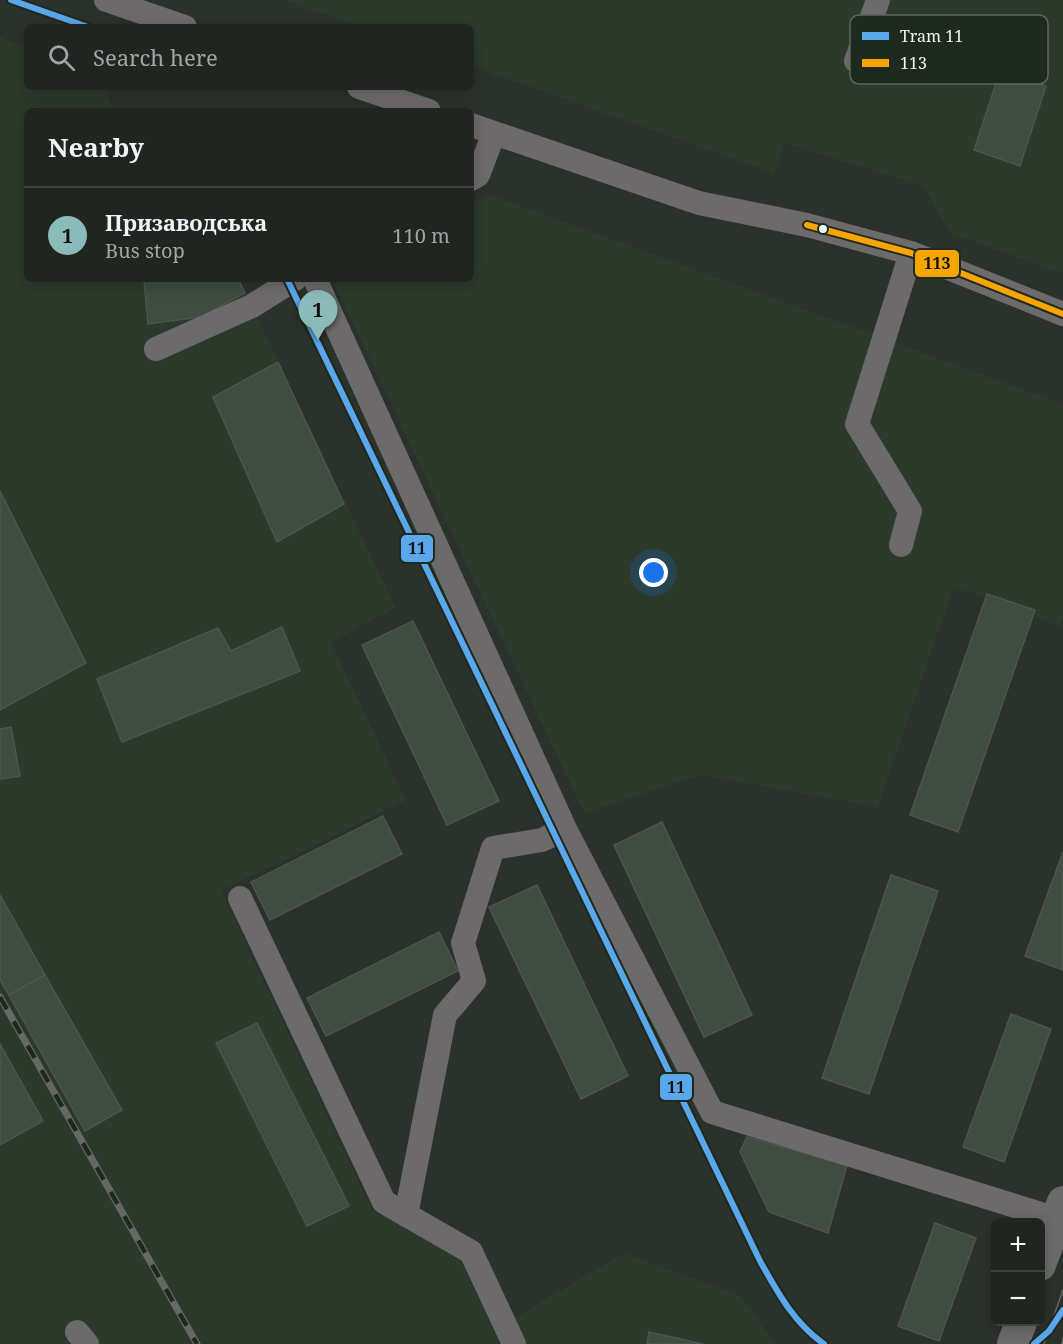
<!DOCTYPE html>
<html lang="en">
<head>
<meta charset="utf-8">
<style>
  :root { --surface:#202520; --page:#282d29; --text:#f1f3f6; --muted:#a2a5a5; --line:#3d423e; --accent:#8bbbb9 }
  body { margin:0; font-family:"Noto Serif",serif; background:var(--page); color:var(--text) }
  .controls { position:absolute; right:18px; bottom:18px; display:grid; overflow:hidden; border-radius:9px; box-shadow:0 3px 15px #0003 }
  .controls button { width:54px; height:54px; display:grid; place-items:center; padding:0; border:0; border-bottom:2px solid var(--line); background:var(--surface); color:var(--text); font:30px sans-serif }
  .you { position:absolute; left:654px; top:573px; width:21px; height:21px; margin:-15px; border:4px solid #fff; border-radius:50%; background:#1a73e8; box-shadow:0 0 0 9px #1a73e833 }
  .badge { display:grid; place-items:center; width:39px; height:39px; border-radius:50%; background:var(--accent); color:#111; font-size:20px; font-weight:700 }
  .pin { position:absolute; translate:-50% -50px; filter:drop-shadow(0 2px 3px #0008) }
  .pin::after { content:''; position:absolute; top:32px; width:21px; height:18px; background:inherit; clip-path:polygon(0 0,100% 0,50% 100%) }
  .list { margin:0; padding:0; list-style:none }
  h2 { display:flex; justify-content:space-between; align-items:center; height:78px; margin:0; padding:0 24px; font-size:26px }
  h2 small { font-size:20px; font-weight:400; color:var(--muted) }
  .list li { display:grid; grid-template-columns:39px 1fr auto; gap:18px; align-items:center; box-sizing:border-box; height:96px; padding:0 24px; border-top:2px solid var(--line) }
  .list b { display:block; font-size:22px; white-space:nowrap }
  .list p { margin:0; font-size:20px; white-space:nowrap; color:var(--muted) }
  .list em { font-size:20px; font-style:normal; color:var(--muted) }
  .icon { flex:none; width:33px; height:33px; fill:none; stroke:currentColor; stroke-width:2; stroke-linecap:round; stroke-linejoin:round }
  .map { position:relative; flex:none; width:1063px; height:1344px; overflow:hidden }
  .search { position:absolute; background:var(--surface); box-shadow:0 3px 15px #0003; left:24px; top:24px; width:450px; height:66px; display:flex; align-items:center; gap:15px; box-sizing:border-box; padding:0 21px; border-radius:9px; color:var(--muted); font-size:22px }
  .panel { position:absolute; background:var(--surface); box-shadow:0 3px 15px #0003; left:24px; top:108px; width:450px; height:174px; border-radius:9px }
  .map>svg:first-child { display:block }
</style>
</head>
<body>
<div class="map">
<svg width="1063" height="1344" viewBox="0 0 1063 1344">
  <rect width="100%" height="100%" fill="#2b312b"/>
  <path fill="#2b3a2b" d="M284 0H1063V274L950 233 923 186 784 143 774 173 471 66V27H361Z
    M0 37 27 48V87H106L112 111H27V279H239L396 608 331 642 406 800 221 891 372 1210 461 1260 500 1344H0Z
    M488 194 1063 404V618L1060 627 954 586 878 807 700 775 584 813 332 279H471V202Z
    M624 1253 741 1296 770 1337 777 1344H526L514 1318Z"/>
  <path fill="#3e4d40" stroke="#4e544f" stroke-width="1.5" d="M1000 71 1046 86 1020 166 974 150Z
    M144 279H238L245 293 200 317 148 324Z
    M278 362 344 504 277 542 213 397Z
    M0 491 86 663 0 710Z
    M987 594 1035 610 958 832 910 815Z
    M413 621 499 801 447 825 362 645Z
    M282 627 300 671 122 742 97 679 218 628 231 651Z
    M11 727 20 776 0 779V729Z
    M383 816 402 854 270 920 251 882Z
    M662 822 752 1015 704 1037 614 845Z
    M1063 852V970L1025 956Z
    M891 875 938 891 869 1094 822 1078Z
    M537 885 628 1076 581 1099 489 907Z
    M0 895 45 975 9 995 0 980Z
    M439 932 458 971 326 1036 307 998Z
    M45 975 122 1110 85 1131 9 995Z
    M1011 1014 1051 1029 1004 1162 963 1147Z
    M257 1023 349 1206 307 1226 216 1043Z
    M0 1044 43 1121 0 1145Z
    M747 1137 847 1165 828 1233 769 1212 740 1152Z
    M935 1223 976 1238 939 1341 898 1326Z
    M649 1332 703 1344H647Z"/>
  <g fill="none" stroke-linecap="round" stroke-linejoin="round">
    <path stroke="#6c6a6b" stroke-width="24" d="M106 0 185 27
      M856 61 878 0
      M359 87 429 111
      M471 125 699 203 807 225 911 253 1063 314
      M471 179 478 175 494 133
      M315 279 565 829 712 1112 1057 1219
      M156 349 252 306 295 279
      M901 545 910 511 857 424 911 253
      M240 898 384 1202 471 1252 514 1344
      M406 1215 445 1015 474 981 463 943 493 848 542 840 565 829
      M77 1332 87 1344"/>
    <path stroke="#6b6b6b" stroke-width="32" d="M1040 1265 1063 1202
      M1013 1344 1021 1322"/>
    <path stroke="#666866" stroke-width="1.5" d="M1044 1344 1063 1290
      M1062 1344 1063 1338"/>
    <defs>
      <path id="rail" d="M0 997 197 1344"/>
    </defs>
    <use href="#rail" stroke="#666866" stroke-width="7"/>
    <use href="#rail" stroke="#1f2a1f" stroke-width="4.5" stroke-dasharray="14" stroke-linecap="butt"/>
    <defs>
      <path id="bus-1" d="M807 225 911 253 1063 314"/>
    </defs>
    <use href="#bus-1" stroke="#1f2a1f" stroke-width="10"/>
    <use href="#bus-1" stroke="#f7a600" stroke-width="6"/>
    <defs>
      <path id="tram-1" d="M11 0 88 27
        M287 279 760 1261C778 1293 794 1323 824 1344
        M1034 1344 1049 1331 1063 1310"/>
    </defs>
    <use href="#tram-1" stroke="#1f2a1f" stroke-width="10"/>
    <use href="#tram-1" stroke="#5aa8eb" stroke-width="6"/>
  </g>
  <circle fill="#eff6ef" stroke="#1f2a1f" stroke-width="2" cx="823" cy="229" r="5"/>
  <rect x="850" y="15" width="198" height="69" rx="9" fill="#1f2a1f" stroke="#5d675d" stroke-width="1.5"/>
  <rect x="862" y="32" width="27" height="8" fill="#5aa8eb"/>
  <rect x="862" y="59" width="27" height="8" fill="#f7a600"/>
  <g font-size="16" fill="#eff6ef">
    <text x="900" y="42">Tram 11</text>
    <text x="900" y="69">113</text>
  </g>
  <g stroke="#1f2a1f" stroke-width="2">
    <rect x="914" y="249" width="46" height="29" rx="6" fill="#f7a600"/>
    <rect x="400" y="534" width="34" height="29" rx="6" fill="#5aa8eb"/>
    <rect x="659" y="1073" width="34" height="28" rx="6" fill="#5aa8eb"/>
  </g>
  <g font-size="16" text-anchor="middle" font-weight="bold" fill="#111">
    <text x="937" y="269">113</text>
    <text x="417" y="554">11</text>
    <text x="676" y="1093">11</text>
  </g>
</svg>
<div class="controls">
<button>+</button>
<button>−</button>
</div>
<div class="you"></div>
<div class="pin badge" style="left:318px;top:340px">1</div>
<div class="search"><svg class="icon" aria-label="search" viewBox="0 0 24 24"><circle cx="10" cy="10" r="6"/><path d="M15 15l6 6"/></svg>Search here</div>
<section class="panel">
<h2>Nearby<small></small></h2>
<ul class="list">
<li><span class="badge">1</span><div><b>Призаводська</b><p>Bus stop</p></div><em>110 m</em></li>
</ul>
</section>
</div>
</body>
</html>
